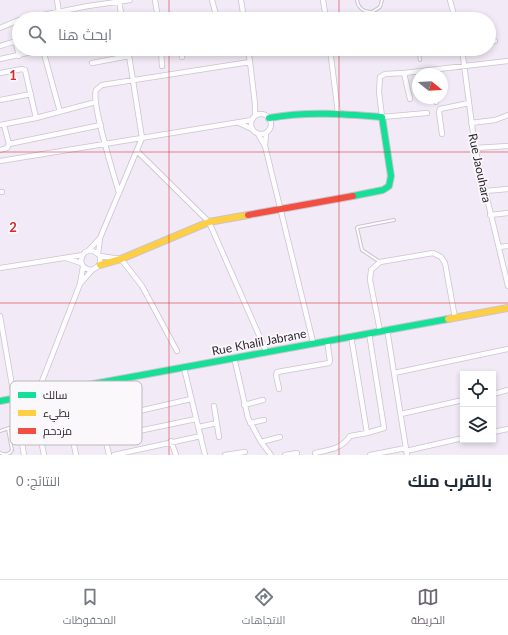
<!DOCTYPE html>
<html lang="ar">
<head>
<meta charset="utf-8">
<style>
  :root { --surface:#fff; --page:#f2f2f3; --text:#1f2937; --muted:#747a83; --line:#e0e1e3; --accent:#6d6670 }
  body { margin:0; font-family:Lato,Cairo,sans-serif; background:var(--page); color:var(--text); direction:rtl }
  .controls { position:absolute; right:12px; bottom:12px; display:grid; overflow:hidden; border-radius:0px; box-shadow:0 2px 6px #0003 }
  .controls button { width:36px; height:36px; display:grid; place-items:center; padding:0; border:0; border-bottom:1px solid var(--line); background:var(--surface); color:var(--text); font:20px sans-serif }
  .compass { position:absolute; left:412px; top:68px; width:36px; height:36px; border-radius:50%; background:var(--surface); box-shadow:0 2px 6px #0003; rotate:108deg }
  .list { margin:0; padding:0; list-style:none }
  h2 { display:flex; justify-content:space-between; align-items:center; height:52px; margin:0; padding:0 16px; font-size:17px }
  h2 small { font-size:13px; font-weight:400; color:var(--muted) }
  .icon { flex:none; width:22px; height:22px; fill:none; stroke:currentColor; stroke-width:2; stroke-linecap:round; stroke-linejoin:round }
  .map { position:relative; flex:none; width:508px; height:455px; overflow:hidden; direction:ltr }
  .search { position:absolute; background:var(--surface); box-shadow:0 2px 6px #0003; left:12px; right:12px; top:12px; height:44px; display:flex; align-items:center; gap:10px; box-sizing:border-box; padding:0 14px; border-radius:22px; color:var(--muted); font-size:15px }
  .sheet { height:124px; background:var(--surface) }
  nav { display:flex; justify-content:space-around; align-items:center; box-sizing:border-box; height:56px; border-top:1px solid var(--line); background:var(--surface); font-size:11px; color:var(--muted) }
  nav a { display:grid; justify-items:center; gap:2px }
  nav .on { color:var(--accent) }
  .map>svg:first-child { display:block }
</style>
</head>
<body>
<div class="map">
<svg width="508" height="455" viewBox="0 0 508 455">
  <rect width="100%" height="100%" fill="#f3eaf7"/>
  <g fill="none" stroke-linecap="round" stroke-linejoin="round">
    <defs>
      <path id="lane" d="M357 0C358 8 364 12 372 12L380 7 382 0
        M418 49 420 60
        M380 262 362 250 357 228 358 227 394 220
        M0 431 18 425
        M0 453C4 455 10 455 12 450L8 429"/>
      <path id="street" d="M57 0 59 12
        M155 0 158 19
        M212 0 217 19
        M241 0 244 19
        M323 0 326 19
        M450 0 455 19
        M119 1 122 19
        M23 19 88 6 130 0
        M0 28 19 20
        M489 42 495 41
        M0 46 13 42 16 43 19 56
        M161 49 162 66
        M181 49 182 57
        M330 49 338 113
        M462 49 475 148 508 286
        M43 50 60 112
        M249 54 269 49
        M0 59 45 49
        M250 62 255 104V116
        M92 63 129 56
        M0 73 22 69 25 70 36 118
        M404 73 410 99
        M435 98 436 102
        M0 100 31 94
        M427 113 382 117 379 92 380 77 385 74 404 73 508 61
        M251 124a10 10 0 1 1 20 0a10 10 0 1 1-20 0Z
        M239 123 252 129
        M471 123 495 120 508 115
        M0 125 36 118 96 102
        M4 125 9 144
        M258 134 265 146 313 342
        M442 134 439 112 440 109 469 103
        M265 146 266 133
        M475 148 508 146
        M0 150 7 148 9 144 101 125
        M137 151 209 222 266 351
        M0 161 252 120
        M485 191 508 189
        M0 192H2
        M119 193C114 175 91 103 96 90L102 85 250 62 248 49
        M490 215 508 213
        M499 247 508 246
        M88 251 100 238
        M98 254 91 250 85 252C78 260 81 269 92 270L100 265V256L98 254 100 238 142 138 128 49
        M100 256 121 259 142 286 177 351
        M66 258 81 263
        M0 268 83 255
        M80 284 92 270
        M0 316 24 455
        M387 329 407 455
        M380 331 370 280 371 270 380 262 433 253 441 257 445 263 455 318
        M351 336 367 433
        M234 357 248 418 261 442 271 455
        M184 368 205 455
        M394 373 508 349
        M93 385 109 455
        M279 389 276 375 277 372 329 363 330 361 327 340
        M63 390 76 455
        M37 394 80 284 83 267
        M493 394 508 390
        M244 405 263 400
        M214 406 219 437
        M401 414 463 400
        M100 420 191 399
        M250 423 264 420
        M199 427 217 423
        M493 432 508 429
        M105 438 196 419
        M41 440 44 455
        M171 441 176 455
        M261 442 280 437
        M406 451 463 438
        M315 453C328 450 342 449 350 436L367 433 384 428 369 333
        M114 455 201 436
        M225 455 245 452
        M285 455 297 453
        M370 455 406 448"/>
      <path id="fast" d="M269 118C307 111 344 114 382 117L391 176 389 186 383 190 353 196
        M0 401 448 319"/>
      <path id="slow" d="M100 265 121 259 209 222 248 215
        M448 319 508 308"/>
      <path id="jam" d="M248 215 353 196"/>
    </defs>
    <use href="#lane" stroke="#cac4cd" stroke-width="4"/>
    <use href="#street" stroke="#cac4cd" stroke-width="6"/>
    <use href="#fast" stroke="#cac4cd" stroke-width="8"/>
    <use href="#slow" stroke="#cac4cd" stroke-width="8"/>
    <use href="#jam" stroke="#cac4cd" stroke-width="8"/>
    <use href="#lane" stroke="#fdfcfe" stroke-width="2"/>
    <use href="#street" stroke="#fdfcfe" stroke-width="4.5"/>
    <use href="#fast" stroke="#16e098" stroke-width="6"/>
    <use href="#slow" stroke="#ffcf43" stroke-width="6"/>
    <use href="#jam" stroke="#f24e42" stroke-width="6"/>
  </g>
  <path fill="none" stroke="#d62828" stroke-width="1" stroke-opacity="0.55" d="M169 0V19M339 0V19M169 49V455M339 49V455M0 152H508M0 303H508"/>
  <g text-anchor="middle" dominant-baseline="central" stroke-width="3.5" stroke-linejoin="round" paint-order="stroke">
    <g font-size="12" fill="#251f28" stroke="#fbf8fc">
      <text transform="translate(480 168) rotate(78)">Rue Jaouhara</text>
      <text transform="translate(259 342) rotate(-11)">Rue Khalil Jabrane</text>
    </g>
  </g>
  <rect x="10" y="381" width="132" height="64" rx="6" fill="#fbf8fc" stroke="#bbb7bc" stroke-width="1"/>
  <rect x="18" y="392" width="18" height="6" fill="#16e098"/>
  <rect x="18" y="410" width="18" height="6" fill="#ffcf43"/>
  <rect x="18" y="428" width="18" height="6" fill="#f24e42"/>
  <g font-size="11" fill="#251f28">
    <text x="43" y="399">سالك</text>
    <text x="43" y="417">بطيء</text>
    <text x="43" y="435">مزدحم</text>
  </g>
  <g font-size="13" text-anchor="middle" font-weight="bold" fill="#d62828" stroke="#fbf8fc" stroke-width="3.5" stroke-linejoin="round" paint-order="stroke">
    <text x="13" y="80">1</text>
    <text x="13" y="232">2</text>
  </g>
</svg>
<div class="controls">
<button><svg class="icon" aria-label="locate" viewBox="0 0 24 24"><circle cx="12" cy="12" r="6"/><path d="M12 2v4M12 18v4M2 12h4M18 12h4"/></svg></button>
<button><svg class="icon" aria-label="layers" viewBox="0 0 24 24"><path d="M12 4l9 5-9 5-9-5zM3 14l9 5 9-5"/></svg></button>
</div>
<svg class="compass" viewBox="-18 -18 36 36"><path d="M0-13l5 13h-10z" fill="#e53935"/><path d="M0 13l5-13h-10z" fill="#747a83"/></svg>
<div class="search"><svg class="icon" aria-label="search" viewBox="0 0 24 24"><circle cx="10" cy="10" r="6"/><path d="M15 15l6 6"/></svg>ابحث هنا</div>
</div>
<section class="sheet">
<h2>بالقرب منك<small>النتائج: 0</small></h2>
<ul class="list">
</ul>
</section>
<nav>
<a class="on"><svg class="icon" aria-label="map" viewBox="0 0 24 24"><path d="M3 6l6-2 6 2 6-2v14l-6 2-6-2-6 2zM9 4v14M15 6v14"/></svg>الخريطة</a>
<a><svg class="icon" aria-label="directions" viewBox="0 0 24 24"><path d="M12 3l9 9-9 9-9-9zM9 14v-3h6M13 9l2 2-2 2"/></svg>الاتجاهات</a>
<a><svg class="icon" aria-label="saved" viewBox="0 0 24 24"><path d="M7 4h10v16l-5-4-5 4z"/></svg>المحفوظات</a>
</nav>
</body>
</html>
